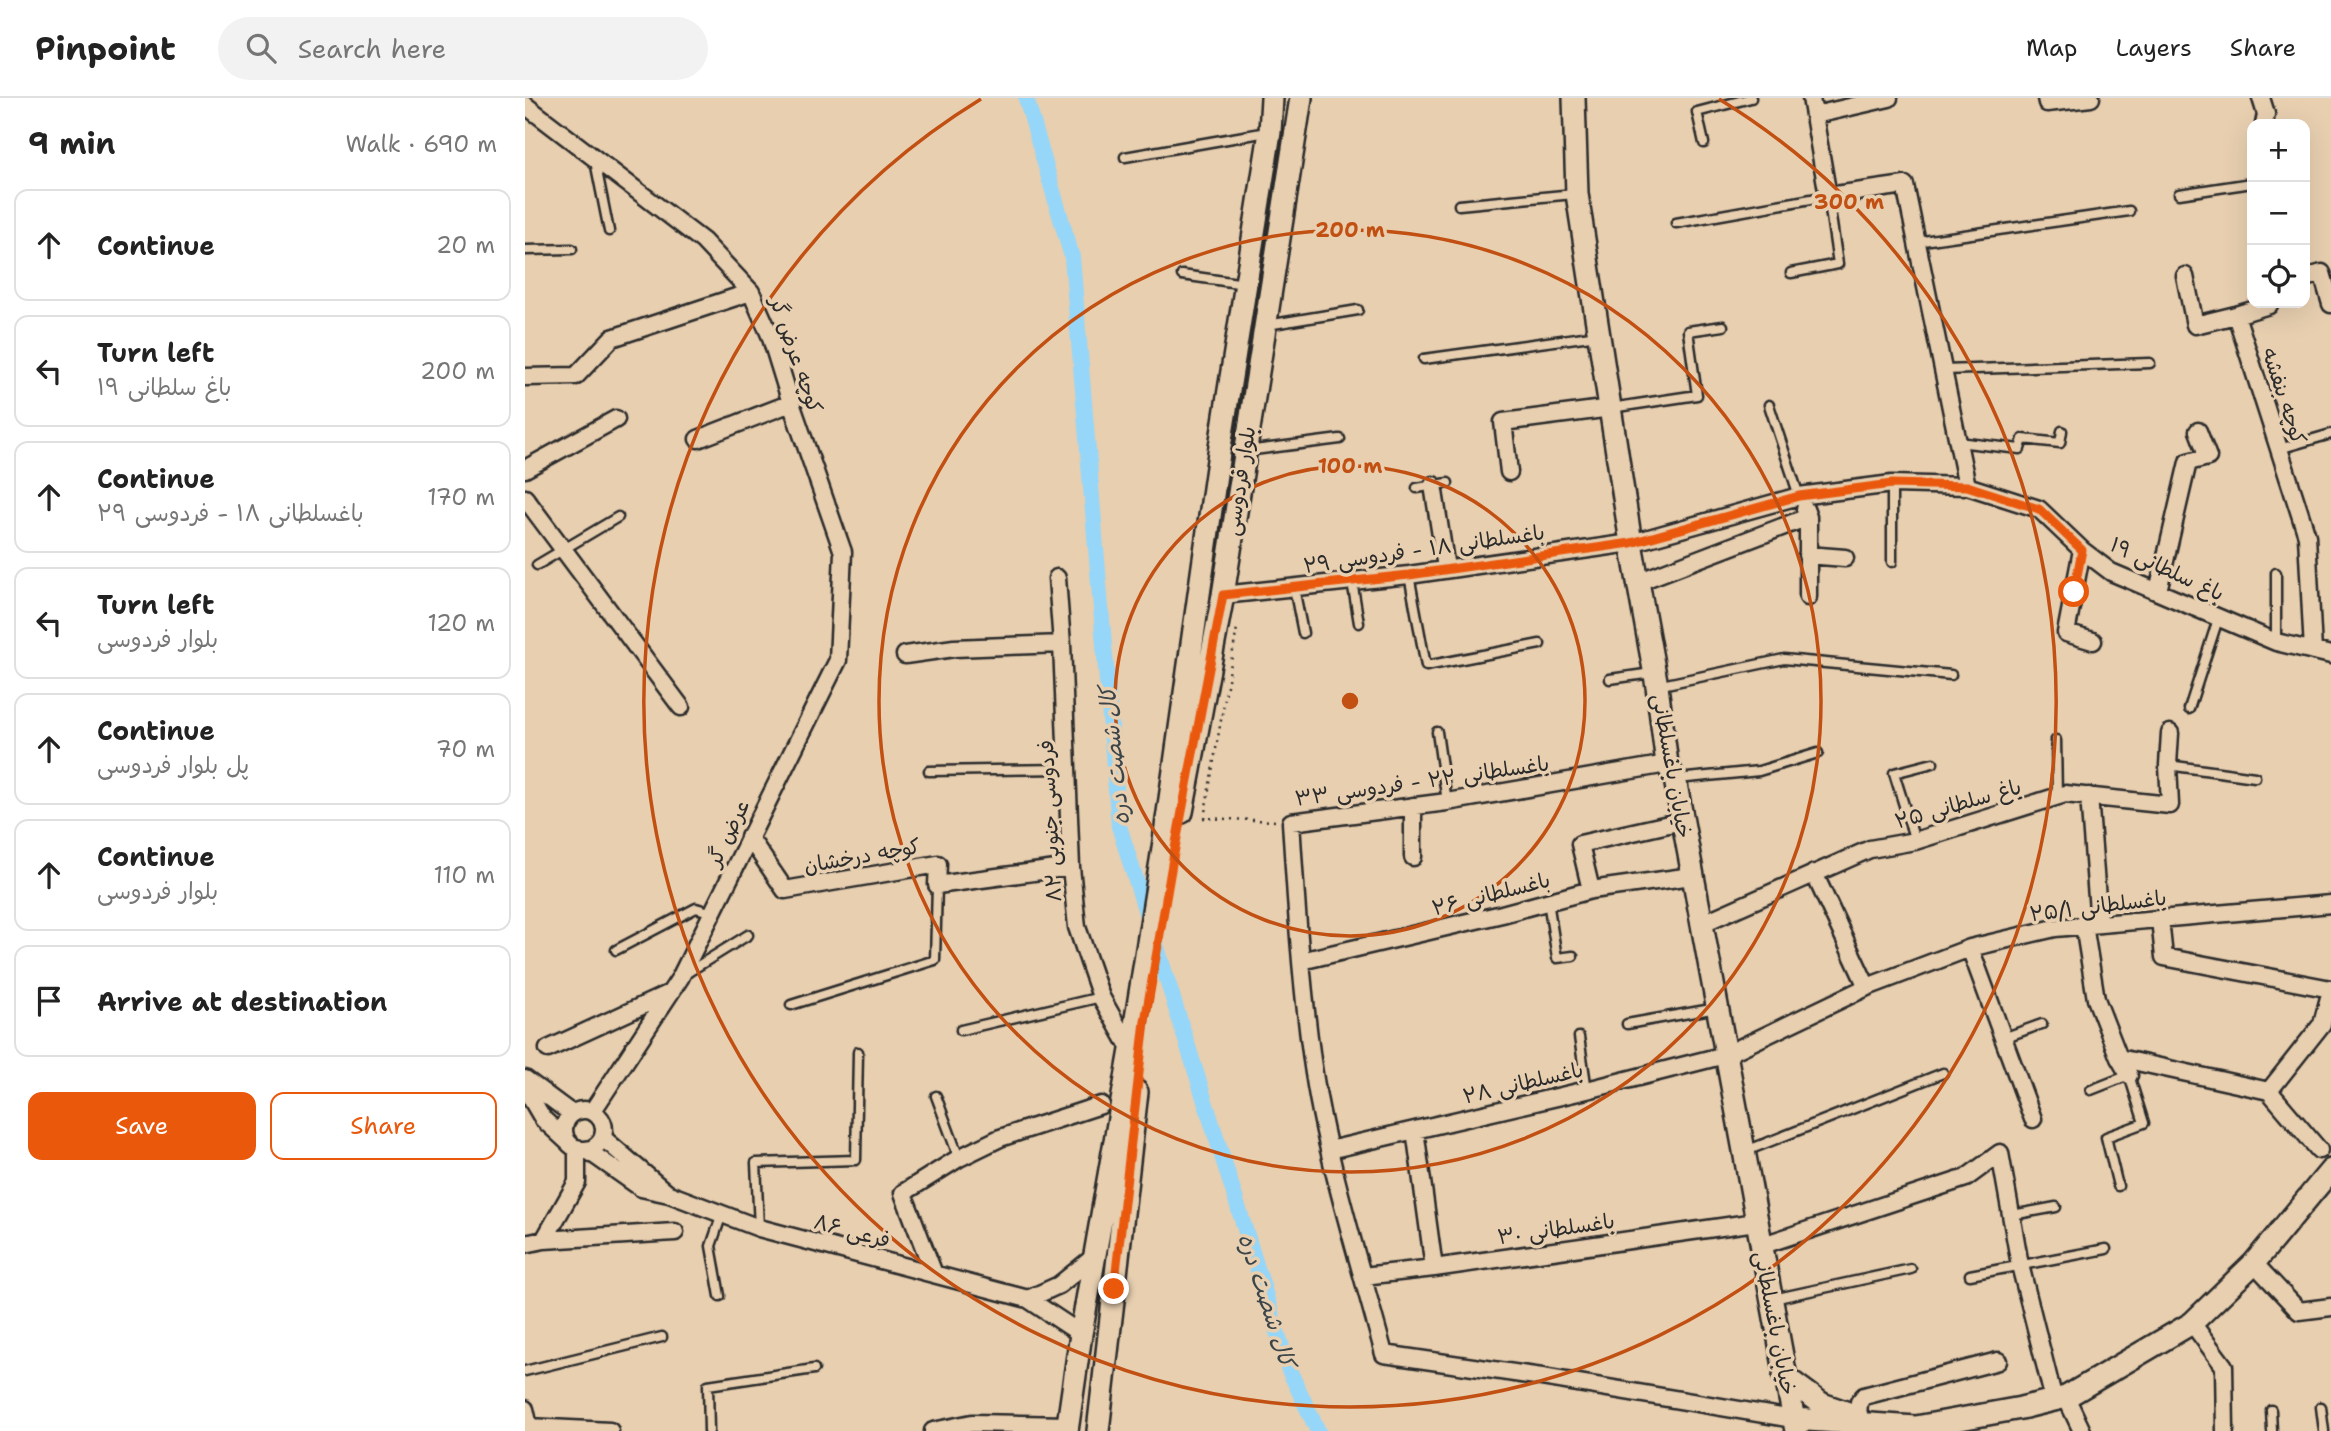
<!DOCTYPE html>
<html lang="en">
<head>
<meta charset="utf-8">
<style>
  :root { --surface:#fff; --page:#f2f2f2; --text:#222; --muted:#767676; --line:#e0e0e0; --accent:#ea580c }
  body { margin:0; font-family:"Shantell Sans","Playpen Sans Arabic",sans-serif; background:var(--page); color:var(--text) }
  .controls { position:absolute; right:21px; top:21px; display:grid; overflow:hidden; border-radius:14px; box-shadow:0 7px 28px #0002 }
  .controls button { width:63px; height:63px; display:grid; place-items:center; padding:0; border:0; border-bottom:2px solid var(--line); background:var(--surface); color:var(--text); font:35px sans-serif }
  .stop { position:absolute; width:21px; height:21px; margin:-16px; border:5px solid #ea580c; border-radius:50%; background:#fff }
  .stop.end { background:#ea580c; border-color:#fff; box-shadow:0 2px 7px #0008 }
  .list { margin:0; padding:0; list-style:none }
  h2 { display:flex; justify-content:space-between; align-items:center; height:91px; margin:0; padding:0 28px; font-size:30px }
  h2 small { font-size:23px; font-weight:400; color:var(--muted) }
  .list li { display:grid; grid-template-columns:46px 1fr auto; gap:21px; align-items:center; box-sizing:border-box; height:112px; margin:0 14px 14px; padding:0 14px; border:2px solid var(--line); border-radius:14px }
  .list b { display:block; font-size:26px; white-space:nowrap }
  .list p { margin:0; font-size:23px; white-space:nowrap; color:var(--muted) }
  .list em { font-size:23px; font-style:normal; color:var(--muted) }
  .actions { display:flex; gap:14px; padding:21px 28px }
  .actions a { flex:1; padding:16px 0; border:2px solid var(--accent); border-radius:14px; text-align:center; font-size:24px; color:var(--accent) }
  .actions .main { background:var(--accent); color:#fff }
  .icon { flex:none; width:38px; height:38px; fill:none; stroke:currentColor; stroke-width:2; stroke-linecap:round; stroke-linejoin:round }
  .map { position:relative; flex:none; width:1806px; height:1333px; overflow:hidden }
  header { display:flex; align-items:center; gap:42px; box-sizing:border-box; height:98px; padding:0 35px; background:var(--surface); border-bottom:2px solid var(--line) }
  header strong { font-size:33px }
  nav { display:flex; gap:38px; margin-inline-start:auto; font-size:24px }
  .search { width:490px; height:63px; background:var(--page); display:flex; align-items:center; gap:18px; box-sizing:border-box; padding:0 24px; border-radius:38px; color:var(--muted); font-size:26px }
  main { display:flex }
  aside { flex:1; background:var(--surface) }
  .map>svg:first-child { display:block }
</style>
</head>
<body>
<header>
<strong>Pinpoint</strong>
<div class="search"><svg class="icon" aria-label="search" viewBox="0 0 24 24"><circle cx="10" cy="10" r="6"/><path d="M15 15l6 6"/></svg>Search here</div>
<nav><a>Map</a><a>Layers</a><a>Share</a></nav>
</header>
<main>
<aside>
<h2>9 min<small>Walk · 690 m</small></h2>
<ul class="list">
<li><svg class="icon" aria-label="ahead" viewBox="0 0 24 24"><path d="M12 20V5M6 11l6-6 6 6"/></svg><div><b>Continue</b></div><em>20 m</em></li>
<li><svg class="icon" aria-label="left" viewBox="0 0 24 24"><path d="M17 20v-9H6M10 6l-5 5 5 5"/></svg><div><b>Turn left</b><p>باغ سلطانی ۱۹</p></div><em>200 m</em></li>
<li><svg class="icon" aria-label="ahead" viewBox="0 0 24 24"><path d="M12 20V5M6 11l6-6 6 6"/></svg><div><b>Continue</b><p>باغسلطانی ۱۸ - فردوسی ۲۹</p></div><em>170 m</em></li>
<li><svg class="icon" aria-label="left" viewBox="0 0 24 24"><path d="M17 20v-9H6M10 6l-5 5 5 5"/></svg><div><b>Turn left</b><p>بلوار فردوسی</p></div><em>120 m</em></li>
<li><svg class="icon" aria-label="ahead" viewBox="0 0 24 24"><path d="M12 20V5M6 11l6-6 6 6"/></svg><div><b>Continue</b><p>پل بلوار فردوسی</p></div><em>70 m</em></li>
<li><svg class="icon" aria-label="ahead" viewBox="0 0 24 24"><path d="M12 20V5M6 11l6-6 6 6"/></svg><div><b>Continue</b><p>بلوار فردوسی</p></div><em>110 m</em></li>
<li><svg class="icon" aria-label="arrive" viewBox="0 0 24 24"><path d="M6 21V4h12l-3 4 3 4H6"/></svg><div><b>Arrive at destination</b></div></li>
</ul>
<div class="actions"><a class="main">Save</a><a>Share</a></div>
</aside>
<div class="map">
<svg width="1806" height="1333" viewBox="0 0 1806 1333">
  <rect width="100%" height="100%" fill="#e8cfb0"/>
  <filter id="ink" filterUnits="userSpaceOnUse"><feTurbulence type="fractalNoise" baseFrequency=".0143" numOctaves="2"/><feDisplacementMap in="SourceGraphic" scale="14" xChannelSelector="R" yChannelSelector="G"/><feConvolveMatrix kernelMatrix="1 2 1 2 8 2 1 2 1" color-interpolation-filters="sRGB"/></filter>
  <g filter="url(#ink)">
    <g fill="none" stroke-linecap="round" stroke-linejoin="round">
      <path stroke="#96d6f8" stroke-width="16" d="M501 0 547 159 594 728 764 1272 793 1333"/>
      <defs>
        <path id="lane" d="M1179 45 1172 14 1226 0
          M600 59 742 34
          M70 63 84 133
          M1654 96 1727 85
          M934 107 1049 96
          M1151 125 1303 98 1313 166 1266 175
          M1391 144 1604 113
          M0 152 47 151
          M657 177 720 186
          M742 227 833 212
          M899 261 1073 237
          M1419 272 1625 265
          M1244 307 1274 398
          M1086 310 1172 297 1163 233 1198 228
          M1432 344 1495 351 1498 341 1535 345 1537 333
          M1754 351 1806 336
          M721 353 815 341
          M892 390 923 385
          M1367 464V386
          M12 467 93 419
          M884 477 901 568 1015 546
          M827 483 834 525
          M769 490 778 535
          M1751 544V475
          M1085 581 1127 575
          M1132 588 1259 561 1426 577
          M1664 611 1694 518
          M912 634 922 704
          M1531 642 1532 698
          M1643 667 1730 679
          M404 673 542 671
          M1152 681 1234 673 1293 655
          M1390 743 1369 675 1408 665
          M1023 803 1032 860 1048 858
          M91 852 171 810 188 815
          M160 876 223 837
          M266 907 410 862 412 787
          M1102 926 1192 910
          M436 932 576 899
          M1054 939 1062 992
          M1478 940 1517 926
          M1566 992 1604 977 1619 1025 1581 1039 1593 1088
          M411 998 434 1060
          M1221 1053 1418 975
          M1487 1117 1531 1109
          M234 1130 231 1065 331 1062 333 954
          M1445 1177 1581 1151
          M195 1198 186 1148 197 1116
          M1248 1201 1386 1171
          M0 1273 137 1239
          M1796 1309 1799 1333
          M1746 1312 1747 1333
          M184 1333 183 1287 289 1271"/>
        <path id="street" d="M1286 0 1303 98 1380 87 1442 388
          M1521 0 1522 5 1566 0
          M1736 0 1741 16 1739 26
          M0 7 178 143 226 194 245 237 266 305 318 454 313 562 155 880 67 1014
          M1290 17 1364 0
          M1660 178 1670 227 1711 217
          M1780 180 1797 175 1806 206
          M1743 205 1744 207 1711 217 1782 438 1788 553
          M0 279 51 278 87 240 226 194
          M173 341 266 305
          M0 371 91 321
          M984 374 978 324 1086 310
          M908 387 921 470
          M0 400 156 609
          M1280 411 1283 419V499
          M1557 452 1541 535 1568 543
          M1282 457 1320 460
          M532 480 537 546 546 769 552 829 576 899 606 952
          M1113 484 1283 419
          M1633 493 1663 364 1683 359 1673 333
          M698 497 884 477 1106 445 1274 398 1367 386 1442 388 1514 411 1557 452 1586 474 1751 544 1806 557
          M380 557 429 550 537 546
          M1142 666 922 704 766 724C771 803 776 883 787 962 801 1061 833 1159 859 1256L1017 1279 1268 1321
          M1564 698 1574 826
          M888 708V759
          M224 739 260 792 413 766 412 787 546 769
          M1289 775 1342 889
          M1066 792 1055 746 1157 723
          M1635 821 1639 859 1806 891
          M1176 826 1345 751 1390 743 1540 696 1645 707 1643 667 1645 635
          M1559 827 1571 901 1594 960 1604 977
          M1445 850 1508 1021
          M776 863 977 816 1066 792 1167 778
          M23 951 145 895
          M1594 960 1744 993 1794 1052
          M0 981 47 1016
          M0 990 18 1021 43 1044
          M1744 993 1797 926 1806 892
          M39 1032a20 20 0 1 1 40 0a20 20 0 1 1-40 0Z
          M890 1032 909 1170
          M78 1040 142 1095
          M62 1052 116 1090 144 1096 234 1130 503 1201 556 1236
          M804 1052 1062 992 1200 957 1342 889 1445 850 1530 830 1806 806
          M19 1142 150 1134
          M0 1146 19 1142 52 1084V1050
          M1235 1148 1441 1080 1475 1055 1495 1167 1529 1302
          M1729 1165 1774 1213 1806 1209
          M409 1176 378 1095 434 1060 475 1040 576 1007
          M838 1178 909 1170 1231 1124
          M503 1201 534 1187 570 1158
          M1667 1225 1699 1268 1700 1333
          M1541 1299 1557 1333
          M0 1311 5 1333
          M1333 1319 1334 1304 1339 1298 1473 1263
          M4 1329 85 1333
          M408 1333 447 1325 543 1327"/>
        <path id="secondary" d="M1049 0 1052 96 1106 445 1132 588 1142 666 1150 681 1271 1333
          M657 714 698 497 776 0
          M1259 1278 1297 1306 1332 1318
          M1268 1321 1391 1329 1496 1310 1541 1299 1667 1225 1729 1165 1806 1072
          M542 1333 556 1236 606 952 638 750 694 355 745 34 747 0
          M573 1333 612 994"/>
      </defs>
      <use href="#lane" stroke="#2b2b2b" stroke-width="13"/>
      <use href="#street" stroke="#2b2b2b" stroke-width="21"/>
      <use href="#secondary" stroke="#2b2b2b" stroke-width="26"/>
      <path stroke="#2b2b2b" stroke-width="2.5" stroke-dasharray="2 5" stroke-linecap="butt" d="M678 720 752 723
        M679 720 712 530"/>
      <use href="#lane" stroke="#e8cfb0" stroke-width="8"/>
      <use href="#street" stroke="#e8cfb0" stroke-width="16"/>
      <use href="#secondary" stroke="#e8cfb0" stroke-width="21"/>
    </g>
  </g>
  <g fill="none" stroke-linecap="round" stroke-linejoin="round" filter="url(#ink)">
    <path stroke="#ea580c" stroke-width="9" d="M589 1191 620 923 647 766 698 497 884 477 1106 445 1274 398 1367 386 1442 388 1514 411 1557 452 1549 494"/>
  </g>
  <g fill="none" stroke="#c25012" stroke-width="3.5">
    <circle cx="825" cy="603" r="235"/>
    <circle cx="825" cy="603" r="471"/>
    <path d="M1194 1A706 706 0 1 1 456 1"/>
  </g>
  <g text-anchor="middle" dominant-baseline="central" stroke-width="7" stroke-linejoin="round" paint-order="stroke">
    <g font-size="21" fill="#2b2b2b" stroke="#e8cfb0">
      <text transform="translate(271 257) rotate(71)">کوچه عرض گر</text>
      <text transform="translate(1759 298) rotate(72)">کوچه بنفشه</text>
      <text transform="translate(715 383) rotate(-81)">بلوار فردوسی</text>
      <text transform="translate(899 451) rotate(-8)">باغسلطانی ۱۸ - فردوسی ۲۹</text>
      <text transform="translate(1642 471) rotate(25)">باغ سلطانی ۱۹</text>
      <text transform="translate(1147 668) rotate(80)">خیابان باغسلطانی</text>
      <text transform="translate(897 683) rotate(-8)">باغسلطانی ۲۲ - فردوسی ۳۳</text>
      <text transform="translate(1433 706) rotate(-16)">باغ سلطانی ۲۵</text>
      <text transform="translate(525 723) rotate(-93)">فردوسی جنوبی ۸۲</text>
      <text transform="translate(203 735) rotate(-64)">عرض گر</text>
      <text transform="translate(337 758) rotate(-10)">کوچه درخشان</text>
      <text transform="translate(966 796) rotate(-14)">باغسلطانی ۲۶</text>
      <text transform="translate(1573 808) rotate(-7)">باغسلطانی ۲۵/۱</text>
      <text transform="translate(998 985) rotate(-13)">باغسلطانی ۲۸</text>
      <text transform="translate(1031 1131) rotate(-8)">باغسلطانی ۳۰</text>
      <text transform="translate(327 1133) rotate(15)">فرعی ۸۶</text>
      <text transform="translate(1250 1225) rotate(79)">خیابان باغسلطانی</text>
    </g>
    <g font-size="23" font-style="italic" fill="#3b454a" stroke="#e8cfb0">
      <text transform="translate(589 658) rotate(-96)">کال شصت دره</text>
      <text transform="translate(742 1202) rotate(72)">کال شصت دره</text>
    </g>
  </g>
  <circle cx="825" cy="603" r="10" fill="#c25012" stroke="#e8cfb0" stroke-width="3.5"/>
  <g font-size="21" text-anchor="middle" font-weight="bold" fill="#c25012" stroke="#e8cfb0" stroke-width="7" stroke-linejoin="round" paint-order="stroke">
    <text x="1324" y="111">300 m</text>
    <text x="825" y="139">200 m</text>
    <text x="825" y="375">100 m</text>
  </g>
</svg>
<div class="controls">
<button>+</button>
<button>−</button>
<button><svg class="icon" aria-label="locate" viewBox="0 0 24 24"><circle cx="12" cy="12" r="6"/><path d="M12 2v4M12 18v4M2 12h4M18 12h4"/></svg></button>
</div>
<div class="stop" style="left:1549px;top:494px"></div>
<div class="stop end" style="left:589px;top:1191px"></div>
</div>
</main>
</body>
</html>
